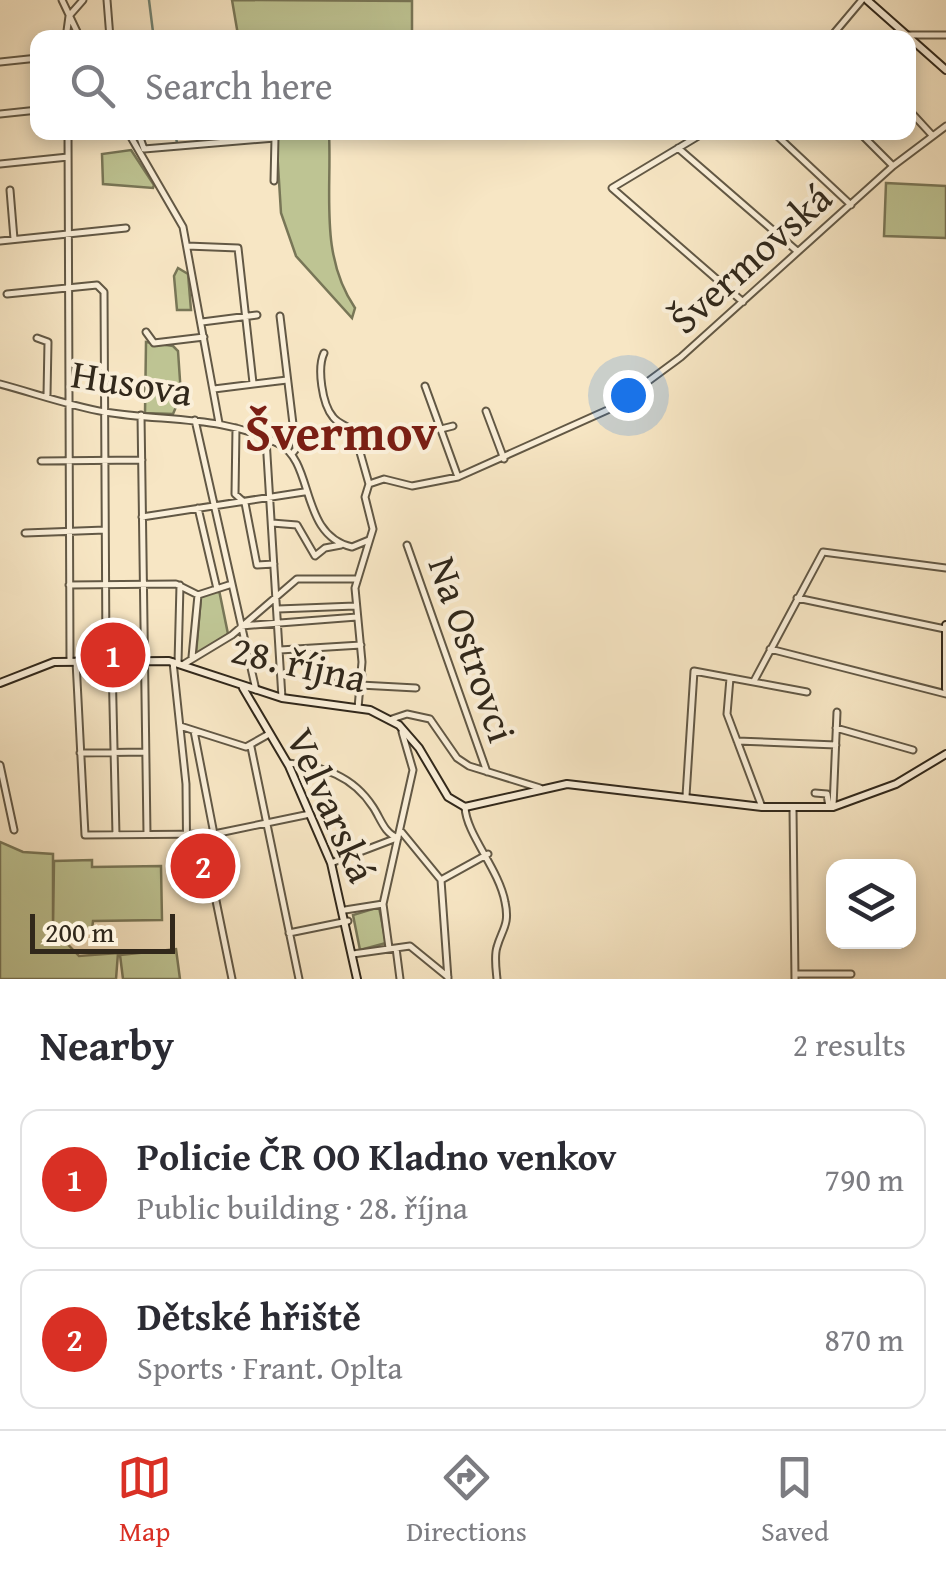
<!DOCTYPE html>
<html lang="en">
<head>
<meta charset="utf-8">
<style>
  :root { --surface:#fff; --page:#f2f2f3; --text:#2b2b33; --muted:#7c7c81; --line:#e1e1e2; --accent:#d93025 }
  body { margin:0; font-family:"Gentium Book Plus",serif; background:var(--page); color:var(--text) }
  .controls { position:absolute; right:30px; bottom:30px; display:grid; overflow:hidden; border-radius:20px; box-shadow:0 5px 15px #0003 }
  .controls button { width:90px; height:90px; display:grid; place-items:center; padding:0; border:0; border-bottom:2px solid var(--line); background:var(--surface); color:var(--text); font:50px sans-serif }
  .scale { position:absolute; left:30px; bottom:25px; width:145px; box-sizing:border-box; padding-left:10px; border:5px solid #31281b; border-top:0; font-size:28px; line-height:35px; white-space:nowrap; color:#31281b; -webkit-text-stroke:8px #faefd9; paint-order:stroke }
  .you { position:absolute; left:628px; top:395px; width:35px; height:35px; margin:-25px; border:8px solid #fff; border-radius:50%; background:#1a73e8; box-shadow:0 0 0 15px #1a73e833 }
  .badge { display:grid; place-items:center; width:65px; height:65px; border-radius:50%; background:var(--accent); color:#fff; font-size:32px; font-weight:700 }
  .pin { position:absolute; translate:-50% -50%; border:5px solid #fff; box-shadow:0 2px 10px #0006 }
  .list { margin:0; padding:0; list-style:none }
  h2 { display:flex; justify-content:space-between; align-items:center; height:130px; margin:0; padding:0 40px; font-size:42px }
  h2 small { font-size:32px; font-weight:400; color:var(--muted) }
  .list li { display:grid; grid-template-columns:65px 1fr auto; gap:30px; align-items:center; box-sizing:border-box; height:140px; margin:0 20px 20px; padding:0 20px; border:2px solid var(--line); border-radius:20px }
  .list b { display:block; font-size:38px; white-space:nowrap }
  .list p { margin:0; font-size:32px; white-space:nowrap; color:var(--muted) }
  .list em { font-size:32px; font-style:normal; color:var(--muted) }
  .icon { flex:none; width:55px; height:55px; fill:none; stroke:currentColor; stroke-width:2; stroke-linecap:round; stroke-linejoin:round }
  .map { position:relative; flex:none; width:946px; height:979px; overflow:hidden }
  .search { position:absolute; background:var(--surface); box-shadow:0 5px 15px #0003; left:30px; right:30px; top:30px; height:110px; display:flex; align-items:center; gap:25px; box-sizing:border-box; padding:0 35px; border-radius:20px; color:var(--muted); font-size:38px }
  .sheet { height:450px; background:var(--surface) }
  nav { display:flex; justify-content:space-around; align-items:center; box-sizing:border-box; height:140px; border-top:2px solid var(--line); background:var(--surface); font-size:28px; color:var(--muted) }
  nav a { display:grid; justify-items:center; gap:5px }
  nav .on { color:var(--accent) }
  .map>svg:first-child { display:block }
</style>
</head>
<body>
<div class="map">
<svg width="946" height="979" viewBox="0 0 946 979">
  <rect width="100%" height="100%" fill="#f7e6c4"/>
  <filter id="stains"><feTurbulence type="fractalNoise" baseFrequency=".002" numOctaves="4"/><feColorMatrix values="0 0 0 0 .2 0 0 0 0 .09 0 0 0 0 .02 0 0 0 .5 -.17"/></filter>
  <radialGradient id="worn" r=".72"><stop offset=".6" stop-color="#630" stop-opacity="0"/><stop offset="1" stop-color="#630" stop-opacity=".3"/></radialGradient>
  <path fill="#bec493" stroke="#787657" stroke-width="2.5" d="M232 0 412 1V37H198L238 35Z
    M276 133H329C332 193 319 255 355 308L352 318 296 256 281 213Z
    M131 150 154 185 153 188 103 184 102 154Z
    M886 183 946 186V238L884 236Z
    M178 268 188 274 191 310H177L174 276Z
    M146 342 173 346 178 351 181 395 173 414 145 413Z
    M219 590 228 634 196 654 201 597Z
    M196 839H210V883H195Z
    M0 842 23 852 53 854V928L54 861 92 860V867L161 866 162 920 93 921 92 930 55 931 79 956 118 953 116 979H0Z
    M379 907 386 943 360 950 353 915Z
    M176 949 180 979H123L120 955Z"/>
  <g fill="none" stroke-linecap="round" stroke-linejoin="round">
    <path stroke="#728373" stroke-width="2.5" d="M149 0 153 32
      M175 132 177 143"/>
    <defs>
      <path id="street" d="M62 0 80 38
        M107 0 110 38
        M909 35H946
        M66 38 69 16 83 0
        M150 38 161 37
        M830 38 862 0
        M0 62 38 58
        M908 109 931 134
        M0 114 38 110
        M68 132 70 661
        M128 132 183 227 219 423
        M138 132 144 149
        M705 132 612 188 743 302
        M773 132 851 205
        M859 132 892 165
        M678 148 797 251
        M144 149 275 138 274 181
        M0 164 68 157
        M10 190 14 239
        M0 241 126 228
        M187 246 238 248 253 383
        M7 294 97 285 104 292 106 661
        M280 316 296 449 292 454
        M202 322 257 315
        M146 332 154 343 204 337
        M37 338 48 342 47 395
        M324 353C317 368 322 404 333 417 337 423 349 427 354 431L369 484
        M0 384C34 393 70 406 105 412 164 422 224 415 279 444 315 462 299 535 352 547L369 540
        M425 386 458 477
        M214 389 287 380
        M486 411 504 459
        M141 415 147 834
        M195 420 256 690
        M236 428 235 494 245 503 257 565 274 564
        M441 429 453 426
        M266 439 282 698
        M41 461 142 460
        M198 508 217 589
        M142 517 304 492
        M272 523 297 525 315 556 325 548 341 545
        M25 533 105 530
        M407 545 487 772
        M69 585 176 584 198 595 232 584
        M797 598 945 629
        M278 609 355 606
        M241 626 357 617
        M770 649 946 694
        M280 650 361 645
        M192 657 198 595
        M76 661 85 835 214 834 310 814
        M112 662 116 835
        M173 662 186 784 187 890
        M178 663 180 585
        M184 664 232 635 297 579H357
        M315 677 362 675
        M730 678 727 714 762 807
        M754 681 823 552 946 568
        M360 685 416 688
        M358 708 362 662 355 588 373 529 365 497 369 484 384 479 412 486 458 477 612 408 681 357 893 166 946 126
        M392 719 407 714 430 719 457 758 469 766 540 788
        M180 726 246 747 269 734
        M836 728 913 750
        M194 731 214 834V891L232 979
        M737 741 836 745
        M251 747 299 979
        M80 753 145 752
        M288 763C323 766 353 776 373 807 381 819 384 833 398 838
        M0 765 14 830
        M815 793 827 794 829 807
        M686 796 694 671 807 692
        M465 807C466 834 499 869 505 902 510 925 502 929 497 947 494 956 496 969 497 979
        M833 807 837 712
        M793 809 795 979
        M400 830 441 880 448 979
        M331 863 394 839
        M441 880 488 854
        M345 910 383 904
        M289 933 348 921
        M389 948 383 904 413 770 402 732
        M396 948 400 979
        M353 954 410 946 448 977
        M795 974H851"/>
      <path id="secondary" d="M867 0 946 70
        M946 625V689
        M0 683 54 662 169 661 282 698 370 710 399 725 419 748 448 797 465 807 567 784 762 807H833L896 784 946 754
        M243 688 289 766 331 863 357 979"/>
    </defs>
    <use href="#street" stroke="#625845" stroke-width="9"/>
    <use href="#secondary" stroke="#31281b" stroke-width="10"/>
    <use href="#street" stroke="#faefd9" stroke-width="5"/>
    <use href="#secondary" stroke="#faefd9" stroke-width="6"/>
  </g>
  <g text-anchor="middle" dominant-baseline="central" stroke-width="8" stroke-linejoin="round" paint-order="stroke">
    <g font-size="40" fill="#31281b" stroke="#faefd9">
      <text transform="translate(750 258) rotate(-42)">Švermovská</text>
      <text transform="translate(132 382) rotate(9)">Husova</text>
      <text transform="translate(473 649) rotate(71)">Na Ostrovci</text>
      <text transform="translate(299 663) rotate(13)">28. října</text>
      <text transform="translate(332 805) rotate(66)">Velvarská</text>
    </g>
    <g font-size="50" font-weight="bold" fill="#7a1f14" stroke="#faefd9">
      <text x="341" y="431">Švermov</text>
    </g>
  </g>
  <rect width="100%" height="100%" filter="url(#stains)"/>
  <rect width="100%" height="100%" fill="url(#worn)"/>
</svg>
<div class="controls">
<button><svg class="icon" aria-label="layers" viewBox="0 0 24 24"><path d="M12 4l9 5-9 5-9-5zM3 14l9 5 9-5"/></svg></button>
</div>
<div class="scale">200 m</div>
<div class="you"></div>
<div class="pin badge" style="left:113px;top:655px">1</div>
<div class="pin badge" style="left:203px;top:866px">2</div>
<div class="search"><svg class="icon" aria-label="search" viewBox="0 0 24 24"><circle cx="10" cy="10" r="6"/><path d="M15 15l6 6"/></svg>Search here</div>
</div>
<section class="sheet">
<h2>Nearby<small>2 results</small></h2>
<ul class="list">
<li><span class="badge">1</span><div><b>Policie ČR OO Kladno venkov</b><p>Public building · 28. října</p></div><em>790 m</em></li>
<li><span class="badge">2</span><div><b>Dětské hřiště</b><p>Sports · Frant. Oplta</p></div><em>870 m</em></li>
</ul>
</section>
<nav>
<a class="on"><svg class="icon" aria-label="map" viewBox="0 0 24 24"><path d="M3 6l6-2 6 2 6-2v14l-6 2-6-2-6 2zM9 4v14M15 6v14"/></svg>Map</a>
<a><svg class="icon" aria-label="directions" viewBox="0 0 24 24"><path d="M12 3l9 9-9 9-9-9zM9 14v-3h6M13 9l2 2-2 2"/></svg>Directions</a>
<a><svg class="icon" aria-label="saved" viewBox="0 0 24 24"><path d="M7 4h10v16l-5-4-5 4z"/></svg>Saved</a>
</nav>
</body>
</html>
